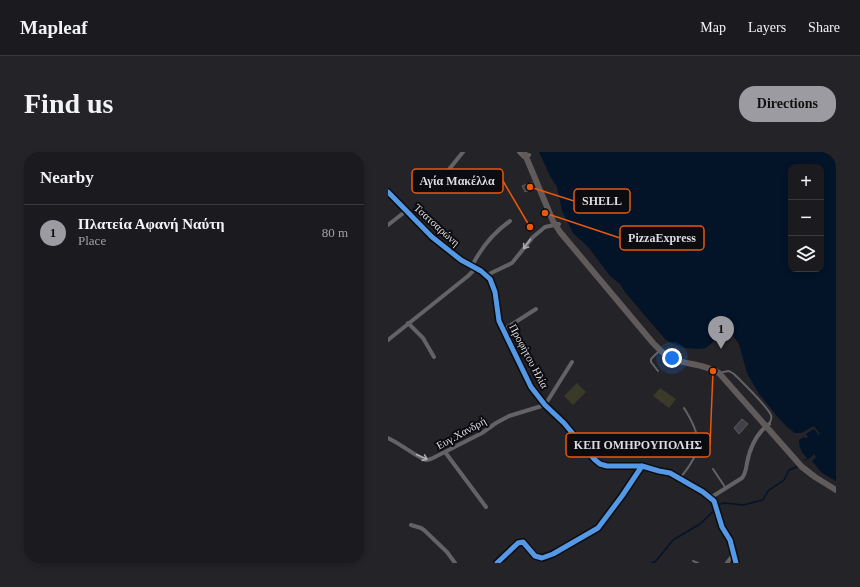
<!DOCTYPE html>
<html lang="en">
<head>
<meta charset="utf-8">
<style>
  :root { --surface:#1b1a1e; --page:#242327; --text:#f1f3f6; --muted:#a0a1a4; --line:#39383c; --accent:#9c9ba1 }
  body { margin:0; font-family:Georgia,serif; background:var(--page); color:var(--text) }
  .controls { position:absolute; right:12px; top:12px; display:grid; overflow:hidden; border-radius:8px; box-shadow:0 2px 6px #0003 }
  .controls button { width:36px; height:36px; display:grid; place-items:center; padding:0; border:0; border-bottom:1px solid var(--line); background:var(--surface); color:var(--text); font:20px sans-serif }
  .you { position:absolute; left:284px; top:206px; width:14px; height:14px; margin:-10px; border:3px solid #fff; border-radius:50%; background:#1a73e8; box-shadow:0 0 0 6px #1a73e833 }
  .badge { display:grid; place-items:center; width:26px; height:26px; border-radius:50%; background:var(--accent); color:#111; font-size:13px; font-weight:700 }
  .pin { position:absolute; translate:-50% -33px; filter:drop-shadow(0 1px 2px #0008) }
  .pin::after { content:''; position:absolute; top:21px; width:14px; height:12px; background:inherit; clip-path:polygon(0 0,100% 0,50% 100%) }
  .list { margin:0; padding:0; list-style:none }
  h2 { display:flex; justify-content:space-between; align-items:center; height:52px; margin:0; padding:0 16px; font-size:17px }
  h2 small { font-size:13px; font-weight:400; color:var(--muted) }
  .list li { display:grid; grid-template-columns:26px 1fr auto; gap:12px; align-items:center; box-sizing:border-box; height:56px; padding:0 16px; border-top:1px solid var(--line) }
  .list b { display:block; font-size:15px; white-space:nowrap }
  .list p { margin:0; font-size:13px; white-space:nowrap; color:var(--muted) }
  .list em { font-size:13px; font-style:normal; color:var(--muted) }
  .icon { flex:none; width:22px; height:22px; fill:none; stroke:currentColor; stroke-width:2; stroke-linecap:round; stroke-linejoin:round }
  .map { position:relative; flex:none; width:448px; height:411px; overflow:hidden; border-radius:16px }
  header { display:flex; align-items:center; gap:24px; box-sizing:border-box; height:56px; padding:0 20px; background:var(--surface); border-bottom:1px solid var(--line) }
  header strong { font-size:19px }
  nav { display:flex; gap:22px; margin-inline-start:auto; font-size:14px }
  .intro { display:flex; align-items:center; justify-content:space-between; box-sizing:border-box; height:96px; padding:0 24px }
  h1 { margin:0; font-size:28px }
  .button { padding:10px 18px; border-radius:16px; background:var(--accent); color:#111; font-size:14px; font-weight:700 }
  main { display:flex; gap:24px; padding:0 24px }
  aside { flex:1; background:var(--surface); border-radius:16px; box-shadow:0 2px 6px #0003 }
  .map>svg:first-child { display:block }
</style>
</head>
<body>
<header>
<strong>Mapleaf</strong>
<nav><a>Map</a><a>Layers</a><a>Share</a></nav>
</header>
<div class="intro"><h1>Find us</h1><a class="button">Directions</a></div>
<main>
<aside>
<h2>Nearby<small></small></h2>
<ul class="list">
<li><span class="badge">1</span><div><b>Πλατεία Αφανή Ναύτη</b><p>Place</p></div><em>80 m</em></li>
</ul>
</aside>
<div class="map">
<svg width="448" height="411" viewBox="0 0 448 411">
  <rect width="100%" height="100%" fill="#242328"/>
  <path fill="#3a3a28" d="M189 231 198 240 185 253 176 244Z
    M272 236 288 247 281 256 265 244Z"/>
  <path fill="#031429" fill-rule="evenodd" d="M151 0H448V329L434 321 424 309 428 305 426 302 421 307C414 302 411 296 411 288L416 285 418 286 420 285 418 282 426 277 431 283 432 282 426 274 413 281H407L399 275 389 264 371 242 359 221 351 192 345 184 343 172 336 177 324 191 318 196 310 197 296 196 283 191 278 188 258 165 237 140 232 132 222 124 201 96 185 81 174 59 169 35 162 24ZM403 15H433V117H403Z"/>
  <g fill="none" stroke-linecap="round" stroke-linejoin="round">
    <path stroke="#031429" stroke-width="1.5" d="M417 308 420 306
      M332 352 337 351 355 353 375 348 380 339 396 328 401 318 409 315
      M264 411 268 409 285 388 312 372 327 358"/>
  </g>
  <path fill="#424048" stroke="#5b5b5e" d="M144 30 146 36 137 40 134 34Z
    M354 267 360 272 351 282 346 276Z"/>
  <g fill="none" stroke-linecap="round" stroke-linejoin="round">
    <path stroke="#636265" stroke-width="2" d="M270 219 263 210V207L271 199
      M335 220 341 219 346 222C354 230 379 254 383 263 384 266 383 269 381 272
      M325 317 337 335
      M292 326C315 299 315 286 296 256
      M305 409 310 411"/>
    <path stroke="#636265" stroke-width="4" d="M131 0 136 5 141 3
      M37 29 50 31 75 0
      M0 73 18 59
      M84 114C93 96 105 81 122 69
      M99 123 124 111 145 85 157 75 171 72
      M20 171 35 186 46 205
      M115 178 148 157
      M0 188 80 124 88 116
      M0 286C10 290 30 306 38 308 41 308 43 307 45 306L94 281 108 271 121 264 157 253 184 210
      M57 300 98 355
      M322 346 354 326C358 321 358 316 359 311 362 295 369 281 381 272
      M23 373 33 376 36 378 59 400 67 411
      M109 411 130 391 135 390 147 404 154 406 165 402 210 376 234 344 254 314
      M339 411 345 403"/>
    <path stroke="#636265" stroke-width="5" d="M0 40 44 85 73 108 93 119 102 127 107 140 111 169 143 235 157 253 176 271 206 307 212 312 219 314H254L271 319 282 321 315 340 326 349 334 375 342 388 348 411"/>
    <path stroke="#605a5b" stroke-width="6" d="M136 0 165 69 172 80 265 191C271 197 277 204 285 207 300 213 317 212 331 221L414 315 427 325 448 338"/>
    <defs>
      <path id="cycleway" d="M0 40 44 85 73 108 93 119 102 127 107 140 111 169 143 235 157 253 176 271 206 307 212 312 219 314H254L271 319 282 321 315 340 326 349 334 375 342 388 348 411
        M109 411 130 391 135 390 147 404 154 406 165 402 210 376 234 344 254 314"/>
    </defs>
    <use href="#cycleway" stroke="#0c0b0f" stroke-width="8"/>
    <use href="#cycleway" stroke="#5399e6" stroke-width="5"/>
  </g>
  <defs><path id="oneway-shaft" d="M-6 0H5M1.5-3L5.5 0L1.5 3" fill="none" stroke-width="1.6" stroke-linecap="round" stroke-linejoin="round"/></defs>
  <g stroke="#acabb0">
    <use href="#oneway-shaft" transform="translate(139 92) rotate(125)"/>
    <use href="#oneway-shaft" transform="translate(34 305) rotate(24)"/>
  </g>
  <g text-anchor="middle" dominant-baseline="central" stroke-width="4" stroke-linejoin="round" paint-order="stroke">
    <g font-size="11" fill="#dddbe2" stroke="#0c0b0f">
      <text transform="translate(49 73) rotate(42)">Τσατσαρώνη</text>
      <text transform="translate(141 204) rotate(62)">Προφήτου Ηλία</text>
      <text transform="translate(73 281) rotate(-29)">Ευγ.Χανδρή</text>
    </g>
  </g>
  <path fill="none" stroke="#e8590c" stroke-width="1.5" d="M142 75L115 29M142 35L186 49M157 61L232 86M325 219L322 293"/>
  <g fill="#e8590c" stroke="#0c0b0f" stroke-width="1.5">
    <circle cx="142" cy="75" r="4"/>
    <circle cx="142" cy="35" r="4"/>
    <circle cx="157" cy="61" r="4"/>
    <circle cx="325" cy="219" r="4"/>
  </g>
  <g fill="#0c0b0f" stroke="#e8590c" stroke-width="1.5">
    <rect x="24" y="17" width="91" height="24" rx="4"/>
    <rect x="186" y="37" width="56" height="24" rx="4"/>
    <rect x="232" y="74" width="84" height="24" rx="4"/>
    <rect x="178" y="281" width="144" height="24" rx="4"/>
  </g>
  <g font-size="12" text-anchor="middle" font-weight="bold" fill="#dddbe2">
    <text x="69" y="33">Αγία Μακέλλα</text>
    <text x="214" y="53">SHELL</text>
    <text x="274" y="90">PizzaExpress</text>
    <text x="250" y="297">ΚΕΠ ΟΜΗΡΟΥΠΟΛΗΣ</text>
  </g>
</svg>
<div class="controls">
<button>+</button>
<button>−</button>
<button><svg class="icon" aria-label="layers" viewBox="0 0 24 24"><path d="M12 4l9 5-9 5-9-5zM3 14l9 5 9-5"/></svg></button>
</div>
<div class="you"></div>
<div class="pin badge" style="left:333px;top:197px">1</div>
</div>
</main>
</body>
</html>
